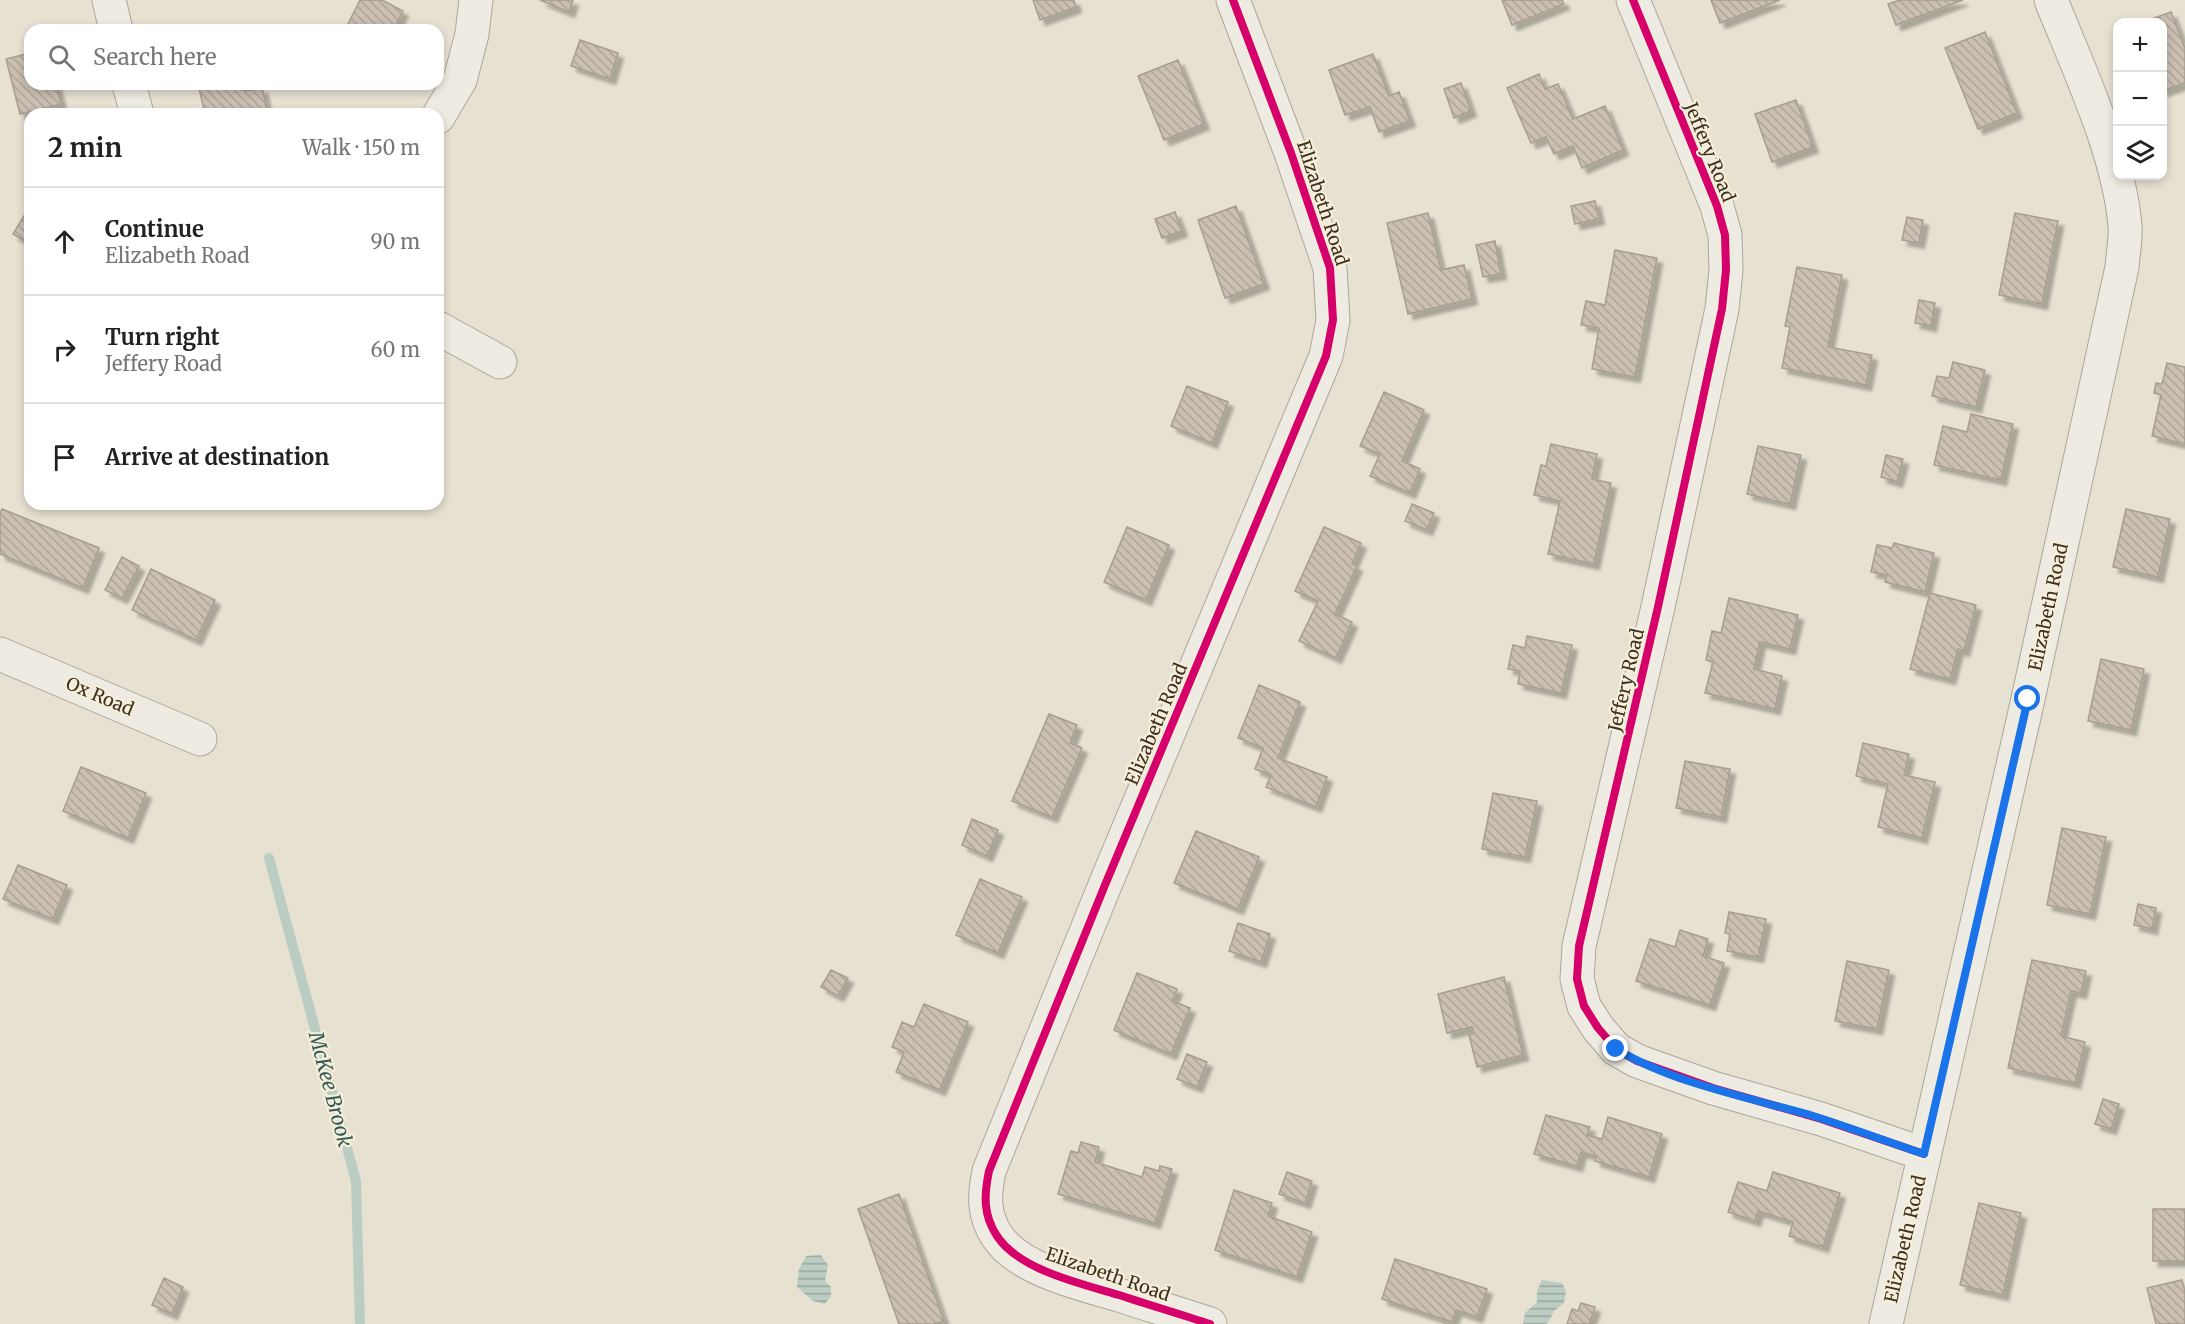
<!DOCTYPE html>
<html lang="en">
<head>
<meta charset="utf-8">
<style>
  :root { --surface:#fff; --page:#f2f2f2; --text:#222; --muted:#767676; --line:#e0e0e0 }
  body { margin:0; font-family:Merriweather,serif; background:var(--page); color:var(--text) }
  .controls { position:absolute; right:18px; top:18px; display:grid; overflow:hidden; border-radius:12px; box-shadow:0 3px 9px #0003 }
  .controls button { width:54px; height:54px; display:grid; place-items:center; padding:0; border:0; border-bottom:2px solid var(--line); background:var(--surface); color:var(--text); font:30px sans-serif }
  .stop { position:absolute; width:18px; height:18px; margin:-14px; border:4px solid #1a73e8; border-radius:50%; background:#fff }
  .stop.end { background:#1a73e8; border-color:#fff; box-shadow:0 2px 6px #0008 }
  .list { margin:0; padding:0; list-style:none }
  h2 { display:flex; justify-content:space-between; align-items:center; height:78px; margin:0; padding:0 24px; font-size:26px }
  h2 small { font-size:20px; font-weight:400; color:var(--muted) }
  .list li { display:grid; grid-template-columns:39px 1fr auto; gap:18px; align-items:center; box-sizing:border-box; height:108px; padding:0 24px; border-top:2px solid var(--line) }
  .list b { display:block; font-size:22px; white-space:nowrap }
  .list p { margin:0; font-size:20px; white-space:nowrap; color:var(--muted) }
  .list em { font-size:20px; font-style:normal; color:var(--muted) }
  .icon { flex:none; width:33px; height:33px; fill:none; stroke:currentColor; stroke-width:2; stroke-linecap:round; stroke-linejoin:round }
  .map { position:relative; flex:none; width:2185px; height:1324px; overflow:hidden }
  .search { position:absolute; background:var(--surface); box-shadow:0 3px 9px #0003; left:24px; top:24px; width:420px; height:66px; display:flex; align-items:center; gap:15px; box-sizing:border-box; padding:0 21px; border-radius:18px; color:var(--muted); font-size:22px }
  .panel { position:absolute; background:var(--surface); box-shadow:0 3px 9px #0003; left:24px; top:108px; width:420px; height:402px; border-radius:18px }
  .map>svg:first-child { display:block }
</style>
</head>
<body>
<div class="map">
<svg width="2185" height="1324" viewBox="0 0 2185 1324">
  <defs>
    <pattern id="water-rules" width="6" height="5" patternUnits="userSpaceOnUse" patternTransform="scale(1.5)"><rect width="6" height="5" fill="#bbccc2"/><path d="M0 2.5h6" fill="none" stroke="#99a69d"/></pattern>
    <pattern id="building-back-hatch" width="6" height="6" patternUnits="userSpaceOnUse" patternTransform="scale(1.5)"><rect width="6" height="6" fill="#cabfb2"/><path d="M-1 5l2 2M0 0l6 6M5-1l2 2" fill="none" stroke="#aea499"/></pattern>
    <filter id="shadow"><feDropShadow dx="5.5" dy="5.5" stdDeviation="1.5" flood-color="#0004"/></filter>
  </defs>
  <rect width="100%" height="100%" fill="#e6e1d1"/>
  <path fill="url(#water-rules)" d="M821 1255 828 1265 825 1281 831 1287V1296L825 1304 813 1301 797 1287 799 1269 806 1256Z
    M1542 1280 1562 1283 1566 1292 1564 1303 1555 1310 1547 1324H1523L1525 1313 1537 1302V1291Z"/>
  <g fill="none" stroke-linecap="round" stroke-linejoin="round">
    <path stroke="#bbccc2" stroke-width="10" d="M269 858 356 1181 360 1324"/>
  </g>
  <path fill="url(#building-back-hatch)" stroke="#a79d90" stroke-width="1.5" filter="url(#shadow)" d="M360 0H382L403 11 393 30H345Z
    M540 0H573L569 12Z
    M1033 0H1074L1076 7 1040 20Z
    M1502 0H1562L1564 4 1512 25Z
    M1711 0H1780L1720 23Z
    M1900 0H1963L1896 25 1888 4Z
    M2171 12 2185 48V83L2162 91V22H2143Z
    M1985 32 2017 113 1978 129 1945 48Z
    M580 40 618 53 610 79 571 66Z
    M30 53V84H56L61 104 20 114 6 59Z
    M1373 54 1389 96 1399 92 1410 121 1379 132 1370 107 1345 115 1329 70Z
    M1178 60 1204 124 1164 140 1138 76Z
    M1539 74 1545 89 1558 84 1573 119 1605 106 1623 150 1582 168 1573 146 1554 154 1546 137 1531 143 1507 88Z
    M1461 83 1471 111 1454 118 1444 89Z
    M198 84H243L245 91 262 88 268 114H227L226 110 205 114Z
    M1796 100 1813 147 1772 162 1755 114Z
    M1595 201 1599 219 1575 224 1571 206Z
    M30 206V244L13 234Z
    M1236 206 1264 284 1225 298 1198 220Z
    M1175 212 1182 231 1162 238 1155 219Z
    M1428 213 1441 270 1464 265 1472 299 1408 314 1387 223Z
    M2015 213 2058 221 2042 304 1999 295Z
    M1907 217 1923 220 1919 243 1902 240Z
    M1495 241 1501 274 1483 277 1476 245Z
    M1615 250 1657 258 1635 377 1592 369 1599 328 1581 325 1586 301 1605 305Z
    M1797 267 1842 275 1828 347 1872 355 1866 385 1782 368 1790 327 1785 326Z
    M1919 300 1935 303 1931 326 1915 323Z
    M1953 362 1985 370 1976 407 1932 396 1937 376 1949 378Z
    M2167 363 2185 367V444L2152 436 2161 395 2154 393 2156 383 2162 384Z
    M1187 386 1228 402 1212 443 1171 426Z
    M1384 392 1424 410 1402 461 1420 469 1410 493 1370 476 1380 454 1360 446Z
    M1971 414 2013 424 2001 480 1934 465 1943 426 1967 432Z
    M1551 444 1597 454 1592 479 1611 483 1594 564 1548 554 1560 501 1534 495 1541 465 1546 466Z
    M1758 446 1801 455 1790 504 1747 494Z
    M1886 455 1903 459 1897 482 1881 477Z
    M1412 504 1434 513 1427 530 1405 521Z
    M2 509 99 548 83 588 0 554V514Z
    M2126 509 2170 519 2158 577 2113 567Z
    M1127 527 1169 545 1146 600 1104 582Z
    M1324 527 1361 543 1352 564 1357 566 1335 614 1352 622 1336 658 1299 641 1318 601 1295 591Z
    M1894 543 1934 553 1925 592 1885 582 1887 575 1871 572 1877 545 1892 548Z
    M122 557 139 566 122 598 105 590Z
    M151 569 215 600 196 640 132 610Z
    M1930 593 1976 605 1964 651 1958 649 1950 679 1910 669Z
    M1729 598 1798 615 1790 649 1760 642 1754 669 1782 676 1775 709 1705 693 1713 662 1706 660 1712 631 1721 633Z
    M1527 636 1572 645 1561 693 1518 684 1520 671 1508 669 1513 645 1525 648Z
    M2101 659 2144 669 2131 730 2088 721Z
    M1259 685 1300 702 1278 758 1327 777 1316 807 1266 787 1271 775 1255 769 1263 748 1238 738Z
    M1049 714 1077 725 1070 743 1082 748 1052 817 1012 801Z
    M1863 743 1909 754 1904 775 1935 782 1922 838 1878 827 1888 784 1856 776Z
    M1685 761 1730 769 1721 817 1676 808Z
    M81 767 146 793 128 838 63 811Z
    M1493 793 1537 801 1525 857 1482 849Z
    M972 819 998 830 987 856 962 845Z
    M2062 828 2106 837 2090 914 2047 905Z
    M1196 831 1259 857 1238 909 1174 883Z
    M18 865 67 885 53 919 3 899Z
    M980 879 1022 897 998 953 956 935Z
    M2138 904 2156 908 2152 929 2134 925Z
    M1729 912 1766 919 1758 957 1727 951 1730 934 1725 933Z
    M1238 923 1270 934 1261 962 1229 951Z
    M1680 930 1708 939 1703 956 1724 963 1710 1005 1636 981 1650 939 1675 947Z
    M2032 960 2086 971 2081 993 2071 991 2061 1036 2085 1042 2075 1083 2008 1068Z
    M1847 961 1889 970 1877 1029 1835 1021Z
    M831 970 848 978 838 996 821 987Z
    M1137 973 1177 989 1172 1001 1190 1008 1171 1054 1114 1030Z
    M1504 977 1523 1055 1477 1067 1469 1035 1474 1033 1472 1027 1447 1033 1438 994Z
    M924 1004 968 1022 940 1090 896 1072 904 1052 892 1047 902 1022 914 1027Z
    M1187 1054 1207 1062 1197 1087 1177 1079Z
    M2103 1099 2119 1104 2111 1129 2095 1124Z
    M1546 1115 1590 1127 1587 1135 1602 1139 1608 1117 1662 1134 1649 1177 1595 1161 1596 1156 1581 1152 1577 1166 1534 1154Z
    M1081 1142 1099 1147 1095 1162 1142 1177 1145 1167 1159 1171 1160 1166 1172 1169 1155 1223 1058 1194 1071 1151 1078 1153Z
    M1287 1172 1312 1181 1305 1203 1279 1194Z
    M1773 1172 1840 1193 1823 1247 1789 1236 1793 1222 1758 1211 1755 1221 1728 1212 1738 1182 1767 1191Z
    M1234 1190 1272 1203 1268 1216 1312 1232 1297 1277 1215 1250Z
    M899 1194 944 1321 935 1324H899L858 1209Z
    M1979 1203 2021 1213 2003 1295 1960 1285Z
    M2153 1209H2185V1261H2153Z
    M1395 1259 1487 1289 1477 1317 1456 1310 1452 1322 1382 1299Z
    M164 1278 183 1287 172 1314 152 1305Z
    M2182 1280 2185 1292V1324H2156L2147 1288Z
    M1581 1303 1595 1307 1590 1322 1595 1324H1567L1572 1309 1578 1311Z"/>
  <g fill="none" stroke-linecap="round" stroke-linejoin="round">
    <defs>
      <path id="street" d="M109 0 116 30
        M1633 0 1717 206 1725 235 1726 270 1722 309 1658 607 1579 946 1577 979 1584 1006 1598 1028 1616 1049 1637 1061 1713 1088 1821 1119 1924 1154
        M129 84 137 114
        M438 117 460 80 472 34 476 0
        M438 328 500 362
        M0 654 200 739
        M1210 1324C1180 1314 1149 1305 1119 1295 1082 1284 1019 1270 997 1236 983 1215 984 1195 989 1171L1105 885 1326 356 1333 320 1330 268 1291 153 1233 0
        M1886 1324 2028 699 2122 267C2123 253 2126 239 2125 226 2119 153 2078 68 2051 0"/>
    </defs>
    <use href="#street" stroke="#aca699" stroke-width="35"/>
    <use href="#street" stroke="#eeebe2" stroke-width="33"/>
    <defs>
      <path id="cycleway" d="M1633 0 1717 206 1725 235 1726 270 1722 309 1658 607 1579 946 1577 979 1584 1006 1598 1028 1616 1049 1637 1061 1713 1088 1821 1119 1924 1154
        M1210 1324C1180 1314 1149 1305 1119 1295 1082 1284 1019 1270 997 1236 983 1215 984 1195 989 1171L1105 885 1326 356 1333 320 1330 268 1291 153 1233 0"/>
    </defs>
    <use href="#cycleway" stroke="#f6eed8" stroke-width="11"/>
    <use href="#cycleway" stroke="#d6006c" stroke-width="8"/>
  </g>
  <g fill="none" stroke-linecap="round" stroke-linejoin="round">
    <path stroke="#1a73e8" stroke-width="8" d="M1616 1049C1671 1082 1745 1097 1807 1114 1846 1126 1885 1141 1924 1154L2028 699"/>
  </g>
  <g text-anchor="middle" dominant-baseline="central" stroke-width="4.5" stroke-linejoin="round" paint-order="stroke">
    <g font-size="18" fill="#3b2f21" stroke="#f6eed8">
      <text transform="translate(1710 152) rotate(68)">Jeffery Road</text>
      <text transform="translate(1323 203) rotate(72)">Elizabeth Road</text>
      <text transform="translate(2048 607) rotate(-78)">Elizabeth Road</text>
      <text transform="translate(1626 680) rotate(-77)">Jeffery Road</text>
      <text transform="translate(100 696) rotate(23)">Ox Road</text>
      <text transform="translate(1156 724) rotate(-67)">Elizabeth Road</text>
      <text transform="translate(1905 1239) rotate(-77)">Elizabeth Road</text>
      <text transform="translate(1108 1274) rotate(19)">Elizabeth Road</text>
    </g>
    <g font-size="20" font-style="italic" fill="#305b5a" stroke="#f6eed8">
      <text transform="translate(331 1089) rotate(75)">McKee Brook</text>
    </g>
  </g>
</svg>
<div class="controls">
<button>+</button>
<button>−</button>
<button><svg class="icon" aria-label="layers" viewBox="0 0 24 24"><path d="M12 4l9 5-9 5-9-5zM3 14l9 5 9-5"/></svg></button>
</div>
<div class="stop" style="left:2028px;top:699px"></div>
<div class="stop end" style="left:1616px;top:1049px"></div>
<div class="search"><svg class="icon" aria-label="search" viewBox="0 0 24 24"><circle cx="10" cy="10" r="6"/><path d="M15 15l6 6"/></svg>Search here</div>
<section class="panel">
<h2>2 min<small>Walk · 150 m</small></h2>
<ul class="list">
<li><svg class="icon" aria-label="ahead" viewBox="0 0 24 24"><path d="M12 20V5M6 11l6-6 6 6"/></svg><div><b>Continue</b><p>Elizabeth Road</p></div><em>90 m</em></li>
<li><svg class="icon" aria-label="right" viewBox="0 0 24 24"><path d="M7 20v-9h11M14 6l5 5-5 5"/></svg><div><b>Turn right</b><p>Jeffery Road</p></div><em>60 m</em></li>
<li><svg class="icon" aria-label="arrive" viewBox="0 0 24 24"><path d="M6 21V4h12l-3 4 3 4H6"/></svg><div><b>Arrive at destination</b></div></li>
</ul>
</section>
</div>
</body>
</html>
